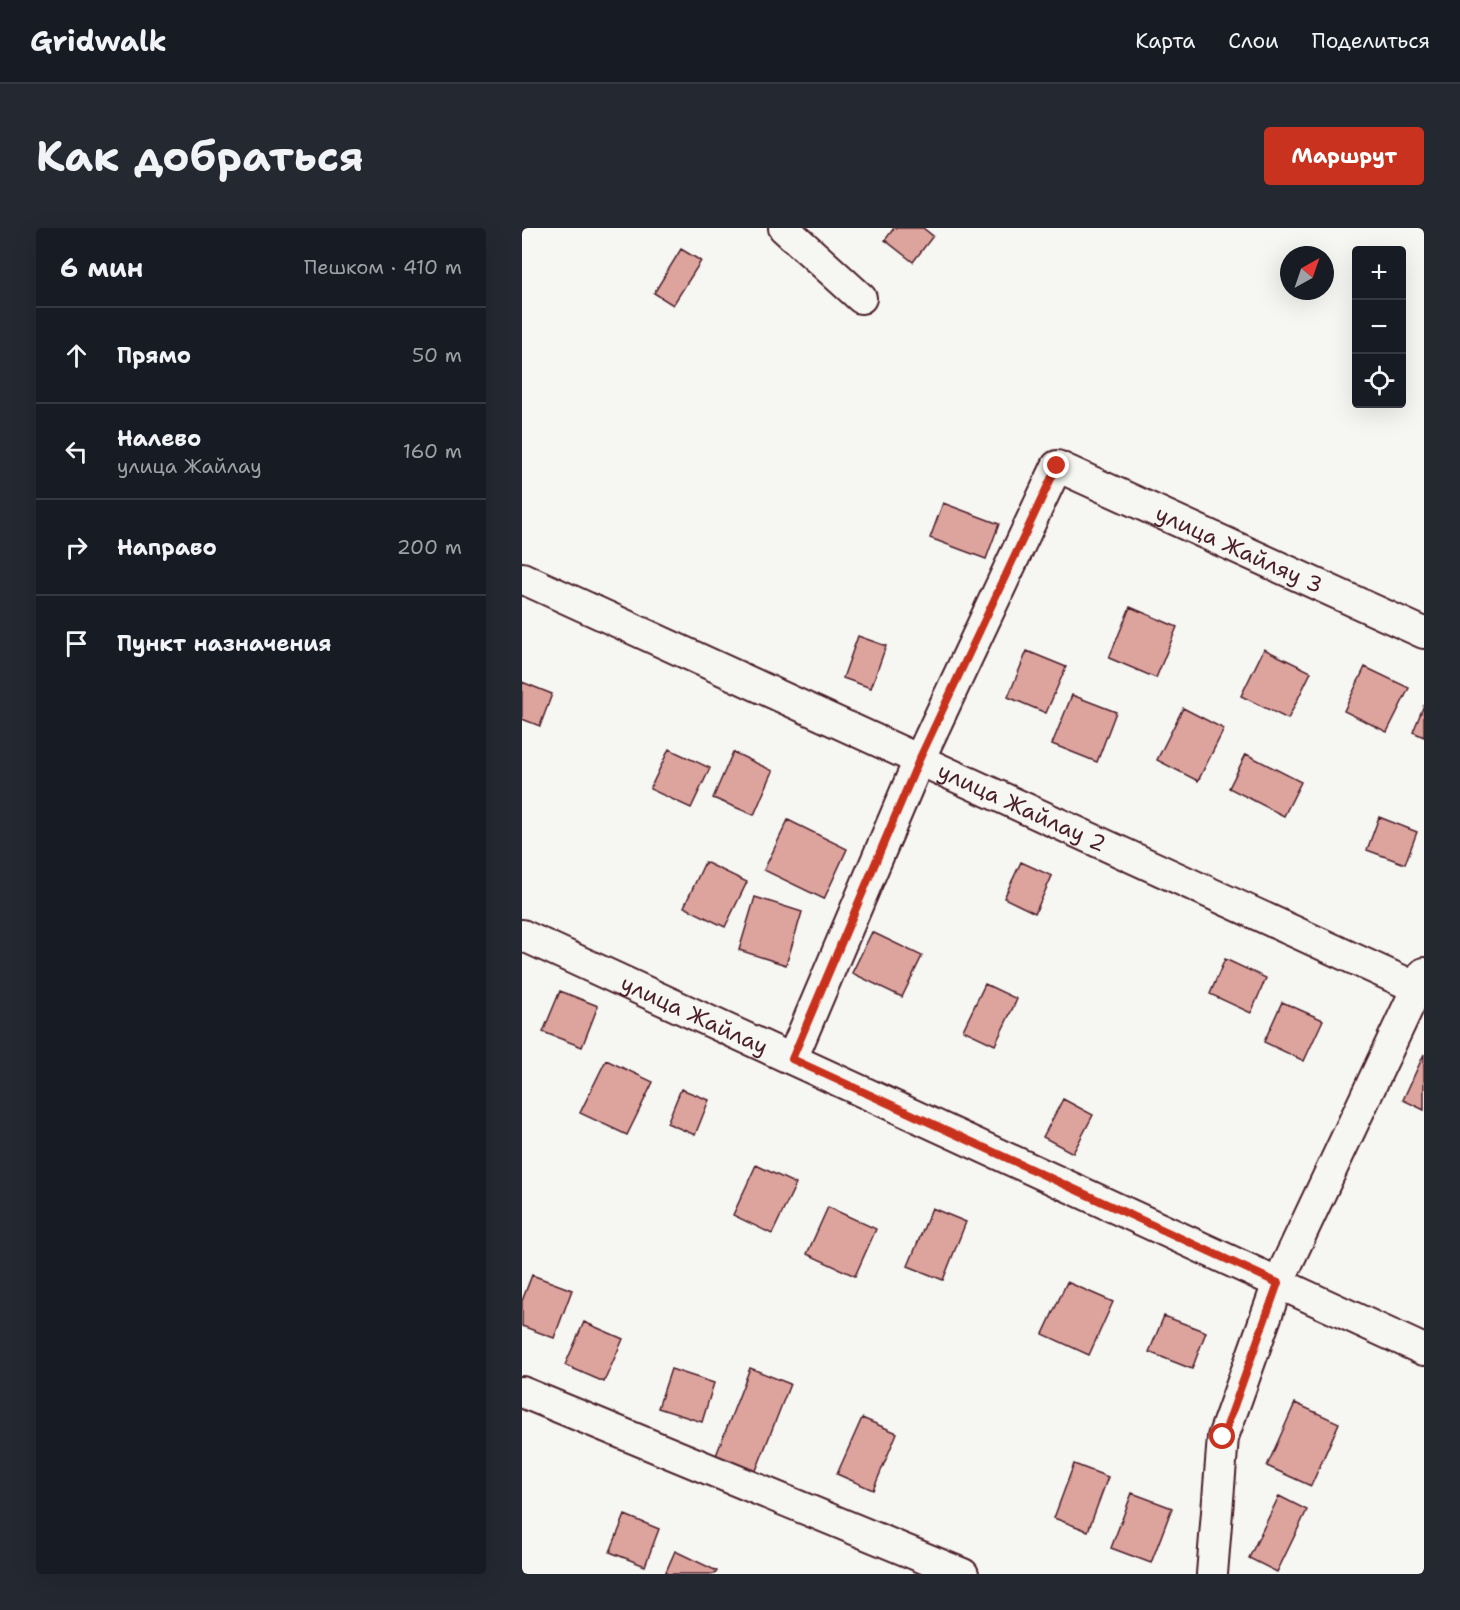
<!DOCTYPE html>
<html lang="ru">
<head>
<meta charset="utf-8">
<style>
  :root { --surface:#171b24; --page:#242831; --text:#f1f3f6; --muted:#9ea1a6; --line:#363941; --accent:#c8321e }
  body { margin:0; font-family:"Shantell Sans",sans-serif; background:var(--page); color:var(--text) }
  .controls { position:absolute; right:18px; top:18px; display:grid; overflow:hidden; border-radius:6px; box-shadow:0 6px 24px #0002 }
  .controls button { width:54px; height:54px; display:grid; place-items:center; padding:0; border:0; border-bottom:2px solid var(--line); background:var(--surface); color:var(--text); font:30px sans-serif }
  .compass { position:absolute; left:758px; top:18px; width:54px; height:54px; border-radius:50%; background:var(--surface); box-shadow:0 6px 24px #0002; rotate:40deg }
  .stop { position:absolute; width:18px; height:18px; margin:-14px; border:4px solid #c8321e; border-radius:50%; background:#fff }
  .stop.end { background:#c8321e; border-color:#fff; box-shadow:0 2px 6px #0008 }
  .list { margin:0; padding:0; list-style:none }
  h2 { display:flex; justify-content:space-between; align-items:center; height:78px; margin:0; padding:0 24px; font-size:26px }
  h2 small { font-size:20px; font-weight:400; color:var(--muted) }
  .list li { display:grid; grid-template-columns:39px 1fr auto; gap:18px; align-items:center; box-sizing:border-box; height:96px; padding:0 24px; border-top:2px solid var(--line) }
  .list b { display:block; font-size:22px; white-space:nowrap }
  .list p { margin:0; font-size:20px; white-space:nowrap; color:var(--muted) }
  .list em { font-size:20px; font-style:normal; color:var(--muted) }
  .icon { flex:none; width:33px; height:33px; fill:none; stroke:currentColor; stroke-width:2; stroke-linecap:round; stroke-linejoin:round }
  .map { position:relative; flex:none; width:902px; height:1346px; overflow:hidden; border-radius:6px }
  header { display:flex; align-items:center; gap:36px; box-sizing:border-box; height:84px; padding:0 30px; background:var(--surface); border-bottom:2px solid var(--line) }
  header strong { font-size:28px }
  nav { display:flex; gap:33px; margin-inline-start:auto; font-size:21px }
  .intro { display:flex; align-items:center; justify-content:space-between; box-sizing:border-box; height:144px; padding:0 36px }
  h1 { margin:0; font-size:42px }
  .button { padding:15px 27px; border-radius:6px; background:var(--accent); color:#fff; font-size:21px; font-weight:700 }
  main { display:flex; gap:36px; padding:0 36px }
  aside { flex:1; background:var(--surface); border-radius:6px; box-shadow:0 6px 24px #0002 }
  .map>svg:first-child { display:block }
</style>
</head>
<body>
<header>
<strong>Gridwalk</strong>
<nav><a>Карта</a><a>Слои</a><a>Поделиться</a></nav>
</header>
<div class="intro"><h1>Как добраться</h1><a class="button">Маршрут</a></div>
<main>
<aside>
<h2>6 мин<small>Пешком · 410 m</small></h2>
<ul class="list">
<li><svg class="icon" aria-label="ahead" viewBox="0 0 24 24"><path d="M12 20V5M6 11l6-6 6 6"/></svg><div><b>Прямо</b></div><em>50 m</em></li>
<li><svg class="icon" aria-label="left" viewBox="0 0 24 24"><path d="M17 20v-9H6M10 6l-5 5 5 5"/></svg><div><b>Налево</b><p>улица Жайлау</p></div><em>160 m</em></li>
<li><svg class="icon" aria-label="right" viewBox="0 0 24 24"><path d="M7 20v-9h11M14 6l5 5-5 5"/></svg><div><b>Направо</b></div><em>200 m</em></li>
<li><svg class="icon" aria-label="arrive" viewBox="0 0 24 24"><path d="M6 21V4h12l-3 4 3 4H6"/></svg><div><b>Пункт назначения</b></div></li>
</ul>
</aside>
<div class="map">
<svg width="902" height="1346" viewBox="0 0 902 1346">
  <rect width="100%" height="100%" fill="#f6f6f2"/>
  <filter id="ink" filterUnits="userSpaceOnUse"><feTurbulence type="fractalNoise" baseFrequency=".0167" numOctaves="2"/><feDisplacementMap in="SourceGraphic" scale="12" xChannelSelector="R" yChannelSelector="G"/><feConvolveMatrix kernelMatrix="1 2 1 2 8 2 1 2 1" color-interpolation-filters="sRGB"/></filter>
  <g filter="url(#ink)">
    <path fill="#dda39d" stroke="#4a1f2b" stroke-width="1.5" d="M372 0H401L411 8 391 34 363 12Z
      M159 21 179 33 151 77 132 65Z
      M421 275 477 296 464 331 408 310Z
      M608 379 655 399 634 450 587 430Z
      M336 408 364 418 349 460 321 450Z
      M742 421 789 444 766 491 719 468Z
      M505 423 544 439 524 485 486 469Z
      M843 439 887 460 865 504 822 483Z
      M0 454 30 466 18 498 0 491Z
      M550 467 594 484 575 534 530 516Z
      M902 477V509L891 504Z
      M661 480 702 501 676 553 635 532Z
      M147 521 188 540 169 580 128 561Z
      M211 524 251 543 232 587 191 570Z
      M724 526 779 554 762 588 707 560Z
      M857 589 895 604 883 636 845 622Z
      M266 592 325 621 302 671 242 642Z
      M183 634 225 654 203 699 162 679Z
      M499 634 530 648 513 685 482 670Z
      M233 669 280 684 264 737 217 722Z
      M350 704 400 728 380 769 330 745Z
      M703 731 744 750 729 785 688 766Z
      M463 756 495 771 473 817 441 802Z
      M38 763 76 778 60 819 21 804Z
      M760 774 801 792 782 833 742 814Z
      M902 826V882L881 872Z
      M84 832 131 854 105 907 58 885Z
      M159 861 187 872 173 907 145 895Z
      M541 871 571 887 551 925 521 909Z
      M234 937 274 956 250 1006 211 987Z
      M306 979 354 1001 333 1048 285 1026Z
      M410 980 444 994 421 1052 386 1038Z
      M10 1047 50 1062 32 1110 0 1098V1073Z
      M545 1054 591 1074 567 1127 521 1106Z
      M642 1088 684 1104 670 1141 627 1124Z
      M62 1094 101 1111 82 1154 43 1137Z
      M228 1140 268 1156 233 1245 193 1230Z
      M149 1141 192 1155 180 1194 136 1180Z
      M773 1175 817 1195 789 1258 745 1238Z
      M340 1190 375 1205 351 1262 315 1246Z
      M552 1236 586 1249 566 1303 532 1290Z
      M610 1265 650 1280 629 1335 589 1320Z
      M757 1268 785 1282 755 1344 727 1330Z
      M103 1287 137 1301 123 1338 88 1324Z
      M153 1323 195 1343 193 1346H143Z"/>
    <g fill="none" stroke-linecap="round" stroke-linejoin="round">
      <defs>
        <g id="minor">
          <path d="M262 0 339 70"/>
          <path id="s1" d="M0 350 902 763"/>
          <path id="s2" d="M0 707 902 1122"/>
          <path id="s3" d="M270 831 397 532 535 238 902 405"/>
          <path d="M0 1164 441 1346"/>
          <path d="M690 1346 701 1209 756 1055 902 745"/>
        </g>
      </defs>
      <use href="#minor" stroke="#4a1f2b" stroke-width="34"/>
      <use href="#minor" stroke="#f6f6f2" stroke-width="30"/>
    </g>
  </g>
  <g fill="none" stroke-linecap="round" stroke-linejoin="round" filter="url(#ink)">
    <path stroke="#c8321e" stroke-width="8" d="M535 238 397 532 270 831 756 1055 701 1209"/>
  </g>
  <g text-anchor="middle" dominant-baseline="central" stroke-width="4.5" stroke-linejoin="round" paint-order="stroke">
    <g font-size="22" fill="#4a1f2b" stroke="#f6f6f2">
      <text stroke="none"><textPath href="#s3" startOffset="850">улица Жайляу 3</textPath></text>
      <text stroke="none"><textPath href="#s1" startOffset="550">улица Жайлау 2</textPath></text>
      <text stroke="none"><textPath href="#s2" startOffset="190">улица Жайлау</textPath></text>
    </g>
  </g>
</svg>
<div class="controls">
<button>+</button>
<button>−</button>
<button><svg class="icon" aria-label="locate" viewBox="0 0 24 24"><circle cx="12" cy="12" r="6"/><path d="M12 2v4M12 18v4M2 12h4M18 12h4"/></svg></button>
</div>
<svg class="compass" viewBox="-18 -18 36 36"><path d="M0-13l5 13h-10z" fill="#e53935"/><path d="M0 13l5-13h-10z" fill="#9ea1a6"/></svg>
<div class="stop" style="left:701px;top:1209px"></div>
<div class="stop end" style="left:535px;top:238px"></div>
</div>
</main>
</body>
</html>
